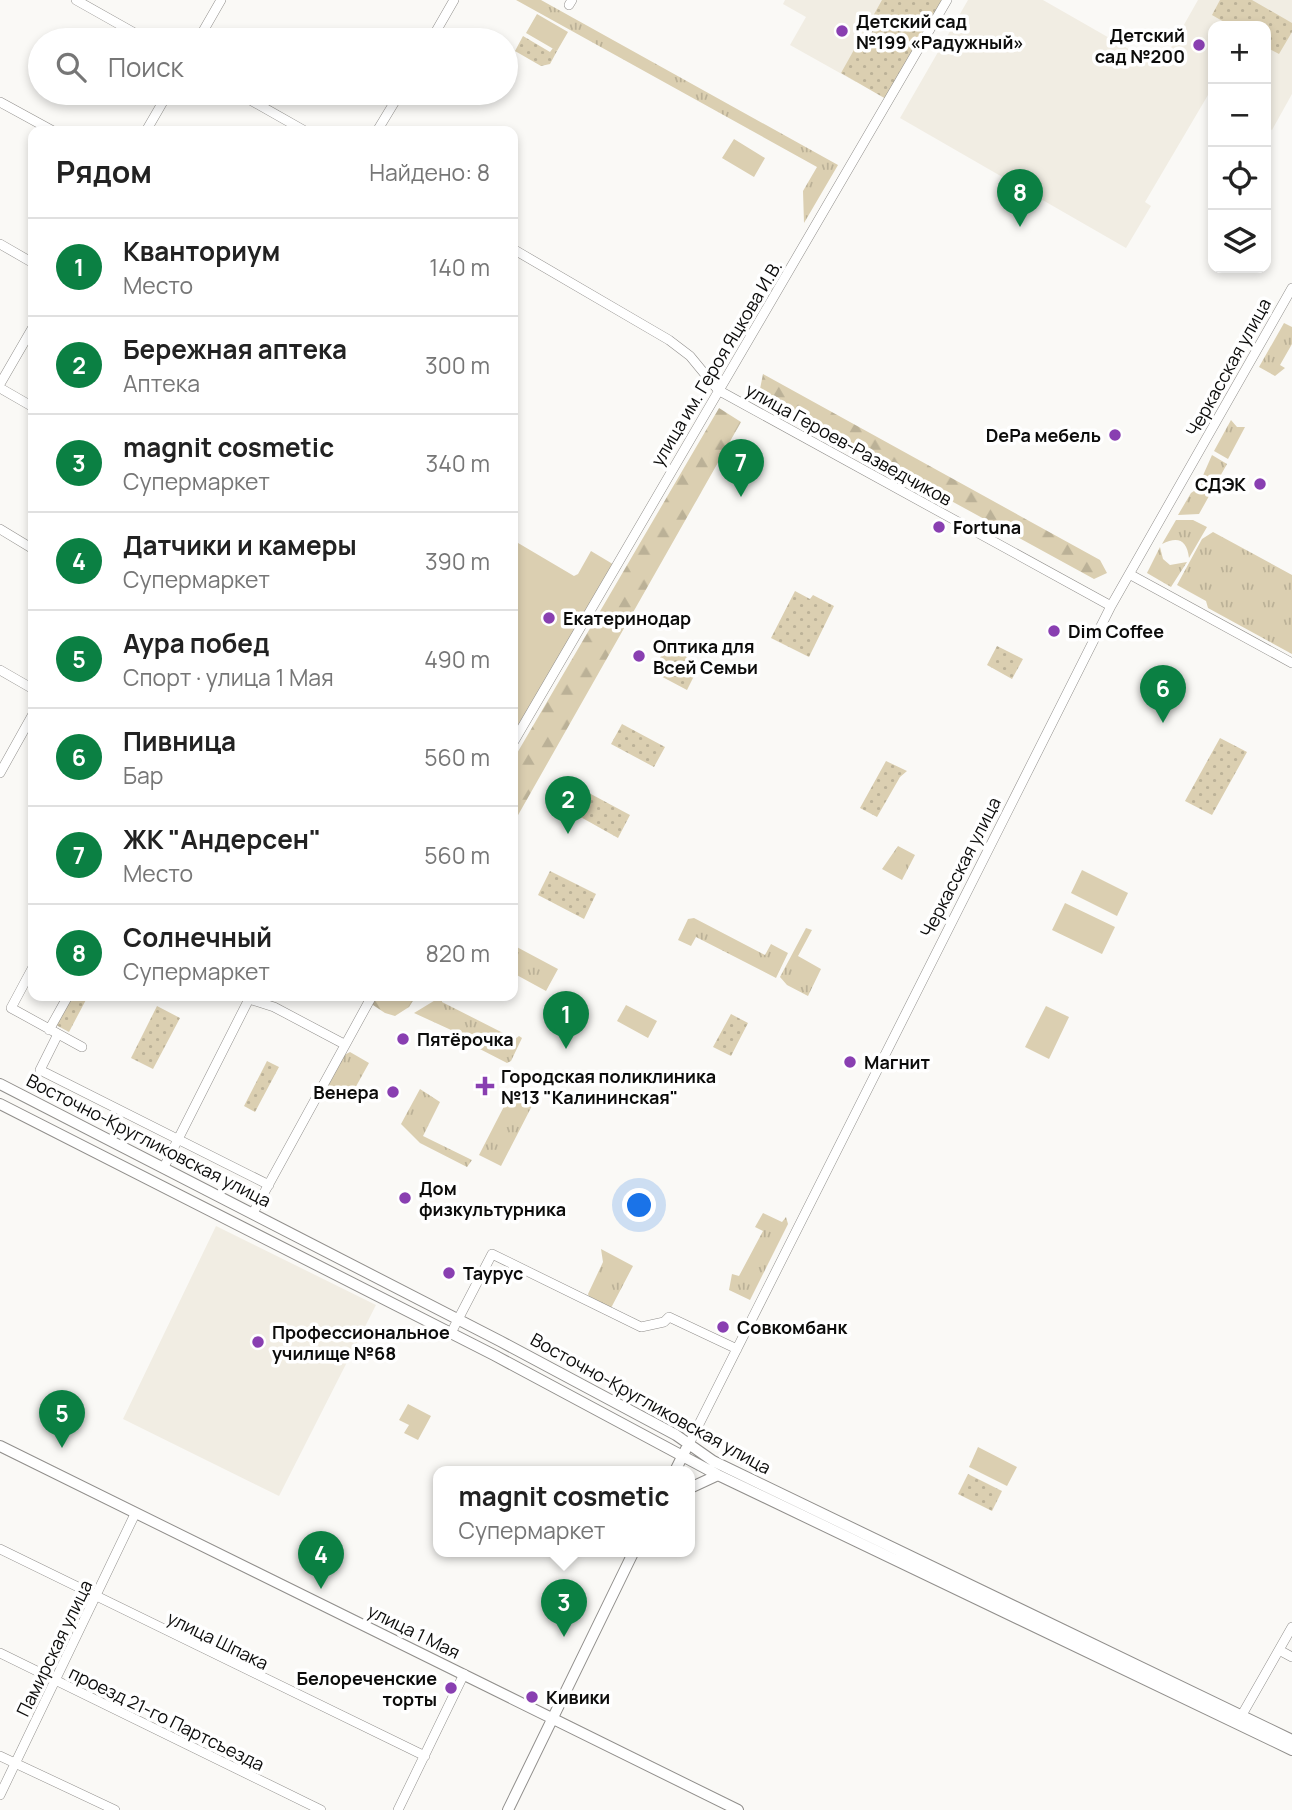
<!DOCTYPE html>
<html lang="ru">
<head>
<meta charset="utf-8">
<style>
  :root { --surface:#fff; --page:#f2f2f2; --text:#222; --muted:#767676; --line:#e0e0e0; --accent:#0b8043 }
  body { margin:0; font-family:Manrope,sans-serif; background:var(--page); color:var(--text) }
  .controls { position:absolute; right:21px; top:21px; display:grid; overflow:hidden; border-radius:14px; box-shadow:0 4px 10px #0003 }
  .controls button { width:63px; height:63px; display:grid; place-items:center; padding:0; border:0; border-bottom:2px solid var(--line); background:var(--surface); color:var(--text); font:35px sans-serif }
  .you { position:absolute; left:640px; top:1206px; width:24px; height:24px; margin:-18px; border:5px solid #fff; border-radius:50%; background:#1a73e8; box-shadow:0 0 0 10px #1a73e833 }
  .badge { display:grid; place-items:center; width:46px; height:46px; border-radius:50%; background:var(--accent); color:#fff; font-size:23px; font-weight:700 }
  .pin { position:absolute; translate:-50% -58px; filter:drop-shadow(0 2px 4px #0008) }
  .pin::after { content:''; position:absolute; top:37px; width:24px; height:21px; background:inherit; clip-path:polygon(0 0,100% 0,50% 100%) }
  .popup { position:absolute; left:433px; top:1466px; width:262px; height:91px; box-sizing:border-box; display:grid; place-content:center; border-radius:14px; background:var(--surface); filter:drop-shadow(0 2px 5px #0005); font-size:23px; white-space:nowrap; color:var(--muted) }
  .popup b { font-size:26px; color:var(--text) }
  .popup::after { content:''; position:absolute; left:50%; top:100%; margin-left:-14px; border:14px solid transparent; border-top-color:var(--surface) }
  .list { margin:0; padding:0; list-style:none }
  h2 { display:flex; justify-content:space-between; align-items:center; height:91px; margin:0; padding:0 28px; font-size:30px }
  h2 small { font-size:23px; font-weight:400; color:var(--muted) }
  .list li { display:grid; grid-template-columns:46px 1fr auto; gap:21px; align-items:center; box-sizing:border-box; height:98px; padding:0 28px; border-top:2px solid var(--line) }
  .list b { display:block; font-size:26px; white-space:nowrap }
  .list p { margin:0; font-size:23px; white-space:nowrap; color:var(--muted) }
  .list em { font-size:23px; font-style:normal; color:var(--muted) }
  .icon { flex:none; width:38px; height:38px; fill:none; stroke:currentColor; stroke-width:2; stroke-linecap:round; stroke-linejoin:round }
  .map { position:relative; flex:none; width:1292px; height:1810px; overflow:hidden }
  .search { position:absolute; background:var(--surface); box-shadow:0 4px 10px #0003; left:28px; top:28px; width:490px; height:77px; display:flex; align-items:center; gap:18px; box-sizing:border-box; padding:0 24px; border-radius:38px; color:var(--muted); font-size:26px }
  .panel { position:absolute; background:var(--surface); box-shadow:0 4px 10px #0003; left:28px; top:126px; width:490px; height:875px; border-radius:14px }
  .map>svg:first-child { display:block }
</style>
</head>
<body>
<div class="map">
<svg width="1292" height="1810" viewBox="0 0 1292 1810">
  <defs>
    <pattern id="grass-tufts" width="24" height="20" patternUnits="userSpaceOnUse" patternTransform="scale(1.75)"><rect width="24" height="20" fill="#dbcfb1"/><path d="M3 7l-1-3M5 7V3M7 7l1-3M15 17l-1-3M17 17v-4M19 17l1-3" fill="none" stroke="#bbb197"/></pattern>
    <pattern id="forest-firs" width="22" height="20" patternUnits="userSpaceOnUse" patternTransform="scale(1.75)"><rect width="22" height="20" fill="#dbcfb1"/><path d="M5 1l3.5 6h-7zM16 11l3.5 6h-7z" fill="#bbb197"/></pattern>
    <pattern id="park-dots" width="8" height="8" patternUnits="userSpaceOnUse" patternTransform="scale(1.75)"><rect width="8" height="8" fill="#dbcfb1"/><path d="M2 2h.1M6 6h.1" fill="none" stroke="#bbb197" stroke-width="1.8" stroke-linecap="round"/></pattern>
  </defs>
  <rect width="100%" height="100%" fill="#faf9f6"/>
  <path fill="#f1ede3" d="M785 0H902L856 82 790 45 806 17 783 4Z
    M968 0H1043L1160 67 1198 0H1292V94L1272 130 1266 127V26H1213V97L1208 95 1145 202 1151 206 1126 248 900 118Z
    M216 1226 376 1305 279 1496 123 1419Z"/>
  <path fill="url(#grass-tufts)" d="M516 0H541L838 165 804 223 803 191 817 167Z
    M1284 323 1292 327V344L1280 365 1285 368 1275 376 1259 367Z
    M1231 420 1237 427H1245L1228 459 1214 451Z
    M1212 455 1227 464 1199 514 1178 515 1191 493 1197 489Z
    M1176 520H1193L1207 527 1189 558C1187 540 1178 536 1162 544Z
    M1213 532 1292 575V654L1208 608 1206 601 1177 585 1202 539Z
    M1160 547 1163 559 1170 565 1187 562 1171 587 1147 573Z
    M898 846 915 855 902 880 882 869Z
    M694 918 765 955 771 944 788 953 776 978 696 937 691 946 678 940 688 919Z
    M806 928 812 930 798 956 821 969 808 996 787 985 780 977Z
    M513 945 558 969 546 991 513 973Z
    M442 996V1002L515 1039 519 1036 522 1038 511 1061 507 1063 474 1046 473 1040 414 1013Z
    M350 1052 369 1063 349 1099 331 1090 328 1082 342 1056Z
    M420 1089 440 1102 423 1136 472 1160 467 1167 420 1143 401 1124Z
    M513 1089 535 1100 501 1166 479 1155Z
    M763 1213 782 1222 786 1217 788 1224 750 1300 729 1290 732 1274 739 1276 763 1231 755 1227Z
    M601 1249 633 1266 611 1308 589 1297 588 1294 603 1262Z"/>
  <path fill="url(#forest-firs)" d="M763 374 1100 560 1107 573 1094 579 880 462 760 389Z
    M719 408 741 422 513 824V760Z
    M375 996H416L409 1007 395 1016 385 1013 370 1003Z"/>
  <path fill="url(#park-dots)" d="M882 0H944L886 99 841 73Z
    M1220 0H1252L1292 23V32L1279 54 1266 47V26H1231L1212 15Z
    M523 36 550 52 553 48 557 51 550 64 541 66 515 51Z
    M795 591 810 599 813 595 834 606 809 657 771 638Z
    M666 646 700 664 687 690 653 672Z
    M997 646 1023 659 1012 679 987 665Z
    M622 724 665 747 654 767 611 744Z
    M1220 738 1247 752 1212 815 1185 801Z
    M886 761 907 771 900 777 877 817 860 808Z
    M589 793 630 815 618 838 577 815Z
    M550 871 596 894 584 919 538 895Z
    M72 996H88L69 1032 56 1025Z
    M157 1006 180 1018 153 1069 131 1058Z
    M731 1014 748 1023 731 1056 713 1047Z
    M267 1061 279 1067 255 1112 244 1106Z
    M968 1474 1002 1491 992 1511 958 1494Z"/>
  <path fill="#dbcfb1" d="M537 14 568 32 557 51 526 33Z
    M734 139 765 158 754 177 722 158Z
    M513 540 574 576 578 574 591 551 616 566 513 742Z
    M1082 870 1128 893 1117 916 1071 893Z
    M1065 903 1115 927 1102 954 1052 930Z
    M626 1005 657 1021 648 1038 617 1021Z
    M1046 1006 1069 1017 1049 1059 1025 1047Z
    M408 1404 431 1416 418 1440 404 1433 409 1425 399 1420Z
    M978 1447 1017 1467 1007 1486 969 1467Z"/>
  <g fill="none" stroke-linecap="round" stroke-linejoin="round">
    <defs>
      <path id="minor" d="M76 0 147 40
        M569 5 572 0
        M198 40 221 0
        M431 40 454 0
        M238 93 305 131
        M0 102 53 131
        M146 131 168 93
        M377 131 400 93
        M0 244 33 263
        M513 249 669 340 690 356 718 390 1111 606
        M0 384 33 327
        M0 388 33 407
        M0 529 33 549
        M1131 575 1292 663
        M0 670 33 689
        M513 743 947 0
        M0 773 33 714
        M33 967 11 1008 82 1047
        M49 1030 68 996
        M58 1034 40 1070 269 1185
        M164 1167 249 999 274 1007 344 1044
        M253 1213 372 996
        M451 1333 492 1254 641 1327 664 1322 669 1317 737 1349
        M689 1444 1111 606 1292 288
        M0 1549 425 1756
        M1279 1650 1292 1657
        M0 1653 321 1810
        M1239 1720 1292 1627
        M0 1756 115 1810
        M0 1795 135 1514
        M398 1810 464 1674"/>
      <path id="tertiary" d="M0 1084 500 1341 676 1435 713 1461 1292 1740
        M0 1104 494 1355 718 1475 1292 1750
        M0 1446 738 1810
        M675 1471 686 1449
        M690 1488 718 1475
        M508 1810 634 1551"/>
    </defs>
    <use href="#minor" stroke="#918f8c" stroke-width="10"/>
    <use href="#tertiary" stroke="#918f8c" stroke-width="12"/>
    <use href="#minor" stroke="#fff" stroke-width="9"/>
    <use href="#tertiary" stroke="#fff" stroke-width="10"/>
  </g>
  <g fill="#893fb1" stroke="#fff" stroke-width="2.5">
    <circle cx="842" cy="31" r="7"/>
    <circle cx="1199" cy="45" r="7"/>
    <circle cx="1115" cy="435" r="7"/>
    <circle cx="1260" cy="484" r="7"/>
    <circle cx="939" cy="527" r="7"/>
    <circle cx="549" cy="618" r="7"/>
    <circle cx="1054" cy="631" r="7"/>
    <circle cx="639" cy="656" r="7"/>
    <circle cx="403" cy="1039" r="7"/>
    <circle cx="850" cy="1062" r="7"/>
    <path d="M481.5 1075.5h7v7h7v7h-7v7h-7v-7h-7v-7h7z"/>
    <circle cx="393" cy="1092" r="7"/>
    <circle cx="405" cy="1198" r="7"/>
    <circle cx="449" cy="1273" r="7"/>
    <circle cx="723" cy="1327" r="7"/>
    <circle cx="258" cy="1342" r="7"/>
    <circle cx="451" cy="1688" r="7"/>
    <circle cx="532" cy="1697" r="7"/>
  </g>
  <g text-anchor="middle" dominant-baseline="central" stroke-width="7" stroke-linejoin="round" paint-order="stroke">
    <g font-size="18" font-weight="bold" fill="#0c0c0b" stroke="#fff" text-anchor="start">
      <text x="856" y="21">Детский сад<tspan x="856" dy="21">№199 «Радужный»</tspan></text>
      <text x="1185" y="35" text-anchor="end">Детский<tspan x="1185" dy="21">сад №200</tspan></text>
      <text x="1101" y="435" text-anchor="end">DePa мебель</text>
      <text x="1246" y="484" text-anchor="end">СДЭК</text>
      <text x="953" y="527">Fortuna</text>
      <text x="563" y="618">Екатеринодар</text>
      <text x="1068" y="631">Dim Coffee</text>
      <text x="653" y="646">Оптика для<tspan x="653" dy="21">Всей Семьи</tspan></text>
      <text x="417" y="1039">Пятёрочка</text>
      <text x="864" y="1062">Магнит</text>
      <text x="501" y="1076">Городская поликлиника<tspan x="501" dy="21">№13 "Калининская"</tspan></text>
      <text x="379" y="1092" text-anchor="end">Венера</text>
      <text x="419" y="1188">Дом<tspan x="419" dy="21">физкультурника</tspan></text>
      <text x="463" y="1273">Таурус</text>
      <text x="737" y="1327">Совкомбанк</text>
      <text x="272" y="1332">Профессиональное<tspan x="272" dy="21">училище №68</tspan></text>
      <text x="437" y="1678" text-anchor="end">Белореченские<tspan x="437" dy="21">торты</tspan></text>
      <text x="546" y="1697">Кивики</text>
    </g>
    <g font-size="18" fill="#0c0c0b" stroke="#fff">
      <text transform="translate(716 363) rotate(-59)">улица им. Героя Яцкова И.В.</text>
      <text transform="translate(1228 367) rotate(-61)">Черкасская улица</text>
      <text transform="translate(849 444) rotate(29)">улица Героев-Разведчиков</text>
      <text transform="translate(960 867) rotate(-63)">Черкасская улица</text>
      <text transform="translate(149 1140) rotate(27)">Восточно-Кругликовская улица</text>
      <text transform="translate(651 1403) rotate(29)">Восточно-Кругликовская улица</text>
      <text transform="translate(414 1631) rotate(26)">улица 1 Мая</text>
      <text transform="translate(218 1640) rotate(26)">улица Шпака</text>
      <text transform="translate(54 1648) rotate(-64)">Памирская улица</text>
      <text transform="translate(167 1718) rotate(26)">проезд 21-го Партсъезда</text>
    </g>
  </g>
</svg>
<div class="controls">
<button>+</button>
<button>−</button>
<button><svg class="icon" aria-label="locate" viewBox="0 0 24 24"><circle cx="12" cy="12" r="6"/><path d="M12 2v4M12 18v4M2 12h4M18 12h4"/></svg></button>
<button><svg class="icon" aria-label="layers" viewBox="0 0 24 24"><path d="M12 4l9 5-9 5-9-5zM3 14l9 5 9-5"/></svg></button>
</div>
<div class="you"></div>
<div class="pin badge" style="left:566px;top:1049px">1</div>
<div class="pin badge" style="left:568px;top:834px">2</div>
<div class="pin badge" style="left:564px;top:1637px">3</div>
<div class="popup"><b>magnit cosmetic</b>Супермаркет</div>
<div class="pin badge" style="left:321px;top:1589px">4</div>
<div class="pin badge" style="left:62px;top:1448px">5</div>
<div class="pin badge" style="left:1163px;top:723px">6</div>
<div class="pin badge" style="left:741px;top:497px">7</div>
<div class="pin badge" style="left:1020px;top:227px">8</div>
<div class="search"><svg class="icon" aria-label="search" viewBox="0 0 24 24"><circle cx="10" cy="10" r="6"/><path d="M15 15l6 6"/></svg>Поиск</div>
<section class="panel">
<h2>Рядом<small>Найдено: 8</small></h2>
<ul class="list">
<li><span class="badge">1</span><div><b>Кванториум</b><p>Место</p></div><em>140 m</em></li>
<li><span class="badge">2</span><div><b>Бережная аптека</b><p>Аптека</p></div><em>300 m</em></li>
<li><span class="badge">3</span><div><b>magnit cosmetic</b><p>Супермаркет</p></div><em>340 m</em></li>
<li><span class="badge">4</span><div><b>Датчики и камеры</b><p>Супермаркет</p></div><em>390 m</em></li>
<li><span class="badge">5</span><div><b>Аура побед</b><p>Спорт · улица 1 Мая</p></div><em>490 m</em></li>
<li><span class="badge">6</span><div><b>Пивница</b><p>Бар</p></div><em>560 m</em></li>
<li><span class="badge">7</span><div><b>ЖК &quot;Андерсен&quot;</b><p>Место</p></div><em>560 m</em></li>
<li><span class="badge">8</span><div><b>Солнечный</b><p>Супермаркет</p></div><em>820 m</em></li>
</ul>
</section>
</div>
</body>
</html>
